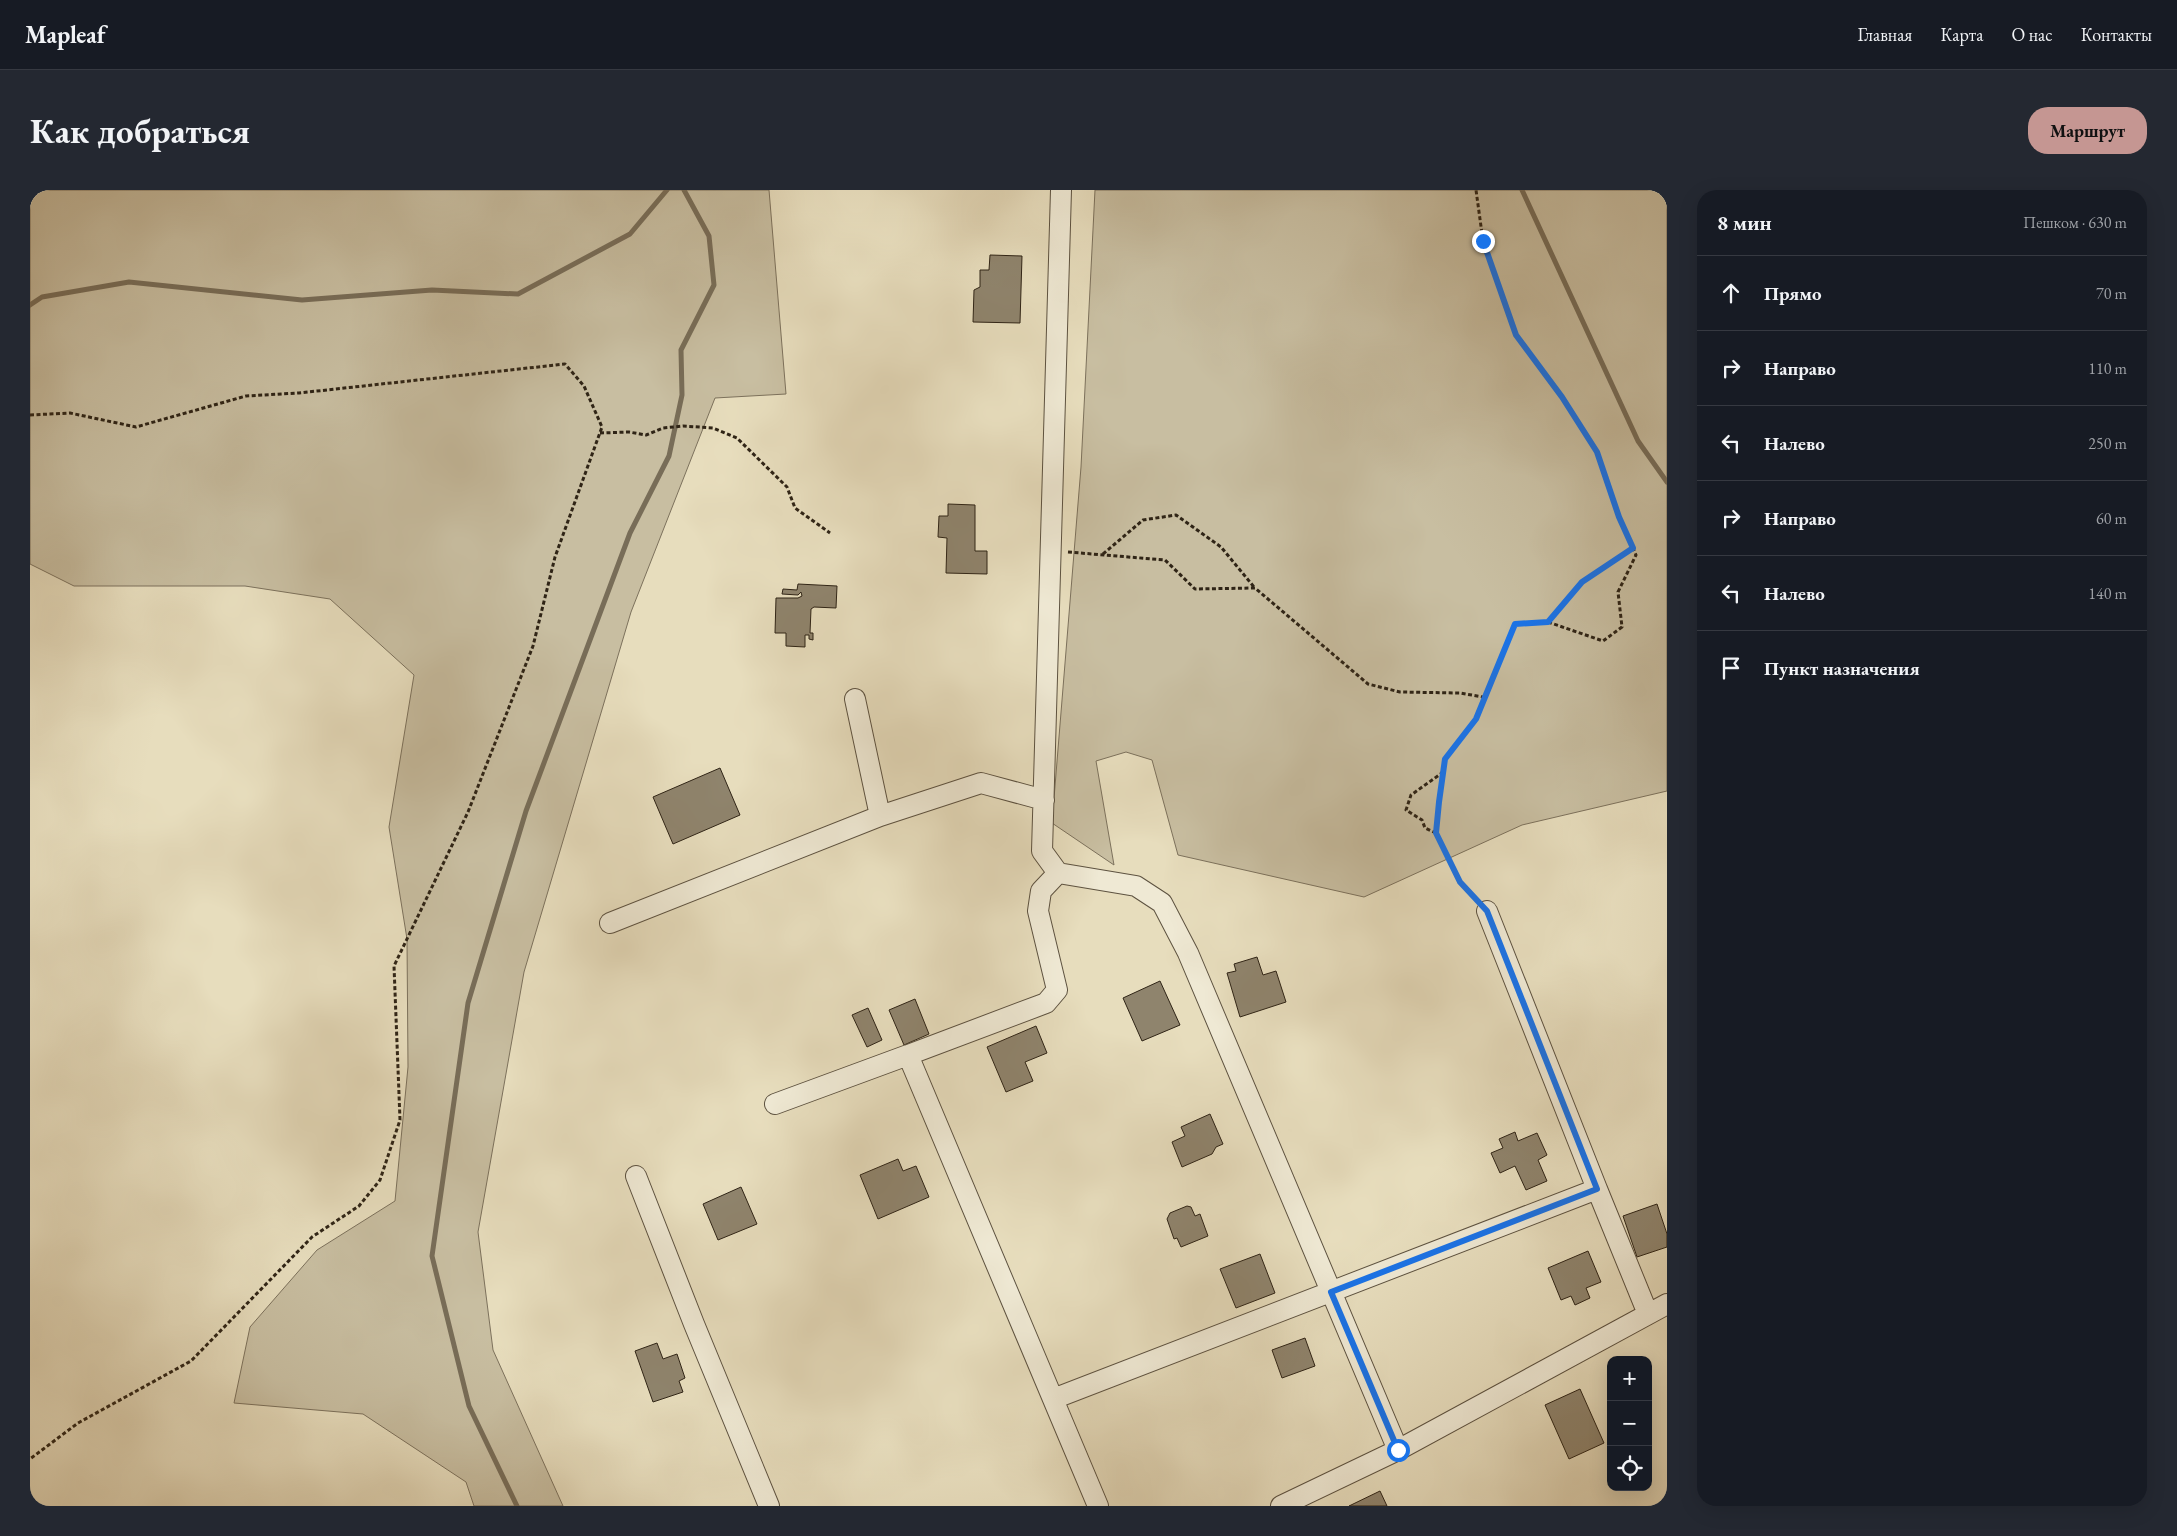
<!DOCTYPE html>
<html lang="ru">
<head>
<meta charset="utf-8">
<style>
  :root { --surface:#171b24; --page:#242831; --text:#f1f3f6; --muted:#9ea1a6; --line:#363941; --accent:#c59692 }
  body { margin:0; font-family:"EB Garamond",serif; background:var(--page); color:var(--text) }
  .controls { position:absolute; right:15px; bottom:15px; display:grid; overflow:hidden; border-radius:10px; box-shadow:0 5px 20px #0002 }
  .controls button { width:45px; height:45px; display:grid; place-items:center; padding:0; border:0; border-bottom:1px solid var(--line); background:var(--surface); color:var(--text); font:25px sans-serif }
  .stop { position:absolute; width:15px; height:15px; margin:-11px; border:4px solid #1a73e8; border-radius:50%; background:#fff }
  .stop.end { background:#1a73e8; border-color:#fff; box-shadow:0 1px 5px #0008 }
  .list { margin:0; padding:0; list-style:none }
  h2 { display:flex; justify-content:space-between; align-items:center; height:65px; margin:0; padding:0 20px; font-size:21px }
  h2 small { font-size:16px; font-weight:400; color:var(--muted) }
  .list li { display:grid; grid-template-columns:32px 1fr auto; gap:15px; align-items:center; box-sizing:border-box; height:75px; padding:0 20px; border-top:1px solid var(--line) }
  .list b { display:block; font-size:19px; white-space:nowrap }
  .list em { font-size:16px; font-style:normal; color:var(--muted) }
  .icon { flex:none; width:28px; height:28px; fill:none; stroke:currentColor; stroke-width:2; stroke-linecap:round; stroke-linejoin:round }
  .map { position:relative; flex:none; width:1637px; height:1316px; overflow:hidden; border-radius:20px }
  header { display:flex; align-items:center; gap:30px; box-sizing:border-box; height:70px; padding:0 25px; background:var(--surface); border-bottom:1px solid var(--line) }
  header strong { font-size:24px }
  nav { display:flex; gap:28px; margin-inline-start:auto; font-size:18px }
  .intro { display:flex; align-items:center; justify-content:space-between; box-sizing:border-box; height:120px; padding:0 30px }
  h1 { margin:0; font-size:35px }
  .button { padding:12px 22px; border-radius:20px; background:var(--accent); color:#111; font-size:18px; font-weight:700 }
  main { display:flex; gap:30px; padding:0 30px }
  aside { flex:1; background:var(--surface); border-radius:20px; box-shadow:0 5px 20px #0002 }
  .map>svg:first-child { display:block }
</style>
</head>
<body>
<header>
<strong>Mapleaf</strong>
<nav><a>Главная</a><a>Карта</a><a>О нас</a><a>Контакты</a></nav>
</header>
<div class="intro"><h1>Как добраться</h1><a class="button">Маршрут</a></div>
<main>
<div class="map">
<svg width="1637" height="1316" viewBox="0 0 1637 1316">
  <rect width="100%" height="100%" fill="#e7ddbd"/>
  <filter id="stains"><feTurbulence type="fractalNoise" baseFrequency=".004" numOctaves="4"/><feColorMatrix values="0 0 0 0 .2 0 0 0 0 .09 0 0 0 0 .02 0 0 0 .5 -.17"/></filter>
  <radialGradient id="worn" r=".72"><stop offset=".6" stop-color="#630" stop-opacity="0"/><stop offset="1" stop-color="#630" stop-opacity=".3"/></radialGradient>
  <path fill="#c8bea1" stroke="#7c715c" d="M0 0H739L756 204 685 208 601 422 494 782 448 1042 463 1160 533 1316H444L436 1292 333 1224 204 1213 220 1137 287 1060 365 1011 378 877 377 749 359 637 384 485 300 409 215 396H44L0 374Z
    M1065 0H1637V601L1492 635 1334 707 1148 665 1122 570 1096 562 1066 571 1084 675 1022 633 1051 277Z"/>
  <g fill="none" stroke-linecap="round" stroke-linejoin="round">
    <path stroke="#786d58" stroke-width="5" d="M1492 0 1608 251 1637 292
      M0 115 12 107 99 92 272 110 402 100 488 104 600 44 637 0
      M487 1316 439 1216 402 1066 438 813 496 621 600 343 639 266 652 205 651 160 684 95 679 46 654 0"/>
  </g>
  <path fill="#8f846d" stroke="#2f2416" d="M960 65 992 66 990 133 943 132 944 100 950 97V80H959Z
    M918 314 945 315V361H957V384L916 383 917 348 908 347 909 326H918Z
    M768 394 807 396 806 418 784 417 781 419 780 443H783V450L779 449V445H775V457L756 456V443H745L746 408H768L772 406 771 402 768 405 752 404 753 399 767 400Z
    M690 578 710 625 643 654 623 607Z
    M1227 767 1233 785 1246 781 1256 812 1210 827 1197 783 1206 781 1204 774Z
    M1130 791 1150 835 1112 851 1093 808Z
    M885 809 899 844 874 855 859 820Z
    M838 818 852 850 837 857 822 825Z
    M1006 836 1017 863 995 872 1003 891 976 902 957 857Z
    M1180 924 1193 954 1186 957 1182 964 1152 977 1142 952 1155 946 1151 937Z
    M1485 942 1488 951 1507 943 1517 965 1508 970 1517 991 1496 1000 1485 976 1470 983 1461 963 1473 958 1469 949Z
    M868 969 873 981 886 976 899 1007 848 1029 830 985Z
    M711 997 727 1034 688 1050 673 1014Z
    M1627 1014 1637 1044V1057L1607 1067 1593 1026Z
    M1157 1016 1161 1017 1165 1026 1170 1024 1178 1046 1151 1057 1147 1048 1144 1049 1137 1029 1140 1023Z
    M1558 1061 1571 1092 1556 1098 1560 1108 1545 1115 1541 1106 1531 1110 1518 1078Z
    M1230 1064 1245 1103 1206 1118 1190 1079Z
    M1275 1148 1285 1176 1252 1188 1242 1160Z
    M627 1153 633 1169 647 1164 655 1188 649 1191 653 1202 623 1212 605 1161Z
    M1550 1199 1574 1253 1539 1269 1515 1215Z
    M1350 1301 1357 1316H1319Z"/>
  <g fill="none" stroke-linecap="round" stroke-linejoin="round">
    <defs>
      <path id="minor" d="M1031 0 1012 661 1028 683 1106 696 1132 713 1158 763 1368 1260
        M825 509 850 626
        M1028 683 1011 701 1008 721 1027 800 1016 813 878 865 1068 1316
        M1457 721 1567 999
        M580 733 850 626 951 593 1014 610
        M745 914 878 865
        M606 986 664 1134 739 1316
        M1023 1209 1567 999 1618 1124
        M1251 1316 1368 1260 1637 1114"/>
    </defs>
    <use href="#minor" stroke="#5d5240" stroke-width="22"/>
    <path stroke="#2f2416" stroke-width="3" stroke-dasharray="4 2.5" stroke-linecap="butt" d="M0 225 40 223 106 237 216 206 269 203 535 174 554 196 572 237 525 367 503 456 438 622 364 776 370 930 350 990 329 1016 282 1047 161 1171 48 1233 0 1269
      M570 243 599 242 616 245 633 238 653 236 683 238 707 248 757 297 765 318 800 343
      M1038 362 1135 370 1165 399 1225 398 1338 494 1370 502 1430 503 1453 507
      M1073 364 1113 330 1146 325 1191 357 1224 397
      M1518 432 1573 451 1592 437 1588 402 1606 365 1603 358
      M1413 581 1406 643 1431 692 1445 708
      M1406 643 1395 638 1392 630 1376 620 1381 605 1412 583 1415 569 1446 529 1485 434 1518 432 1552 392 1603 358 1589 327 1567 262 1532 207 1486 145 1453 51 1446 0"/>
    <use href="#minor" stroke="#efe9d4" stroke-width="20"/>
  </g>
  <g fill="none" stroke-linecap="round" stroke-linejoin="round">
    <path stroke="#1a73e8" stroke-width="6" d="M1368 1260 1301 1102 1567 999 1457 721 1430 692 1406 643 1409 612 1415 569 1446 529 1485 434 1518 432 1552 392 1603 358 1589 327 1567 262 1532 207 1486 145 1453 51"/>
  </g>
  <rect width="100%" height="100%" filter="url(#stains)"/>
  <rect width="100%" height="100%" fill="url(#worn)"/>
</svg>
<div class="controls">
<button>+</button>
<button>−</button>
<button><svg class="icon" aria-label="locate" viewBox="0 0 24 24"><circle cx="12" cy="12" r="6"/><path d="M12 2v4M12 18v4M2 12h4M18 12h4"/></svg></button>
</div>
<div class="stop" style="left:1368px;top:1260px"></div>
<div class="stop end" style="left:1453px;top:51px"></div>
</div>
<aside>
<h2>8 мин<small>Пешком · 630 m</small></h2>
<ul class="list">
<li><svg class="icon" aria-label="ahead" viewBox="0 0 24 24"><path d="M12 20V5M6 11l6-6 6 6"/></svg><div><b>Прямо</b></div><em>70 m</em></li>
<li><svg class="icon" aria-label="right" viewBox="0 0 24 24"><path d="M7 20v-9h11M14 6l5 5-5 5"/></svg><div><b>Направо</b></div><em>110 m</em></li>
<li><svg class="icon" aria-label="left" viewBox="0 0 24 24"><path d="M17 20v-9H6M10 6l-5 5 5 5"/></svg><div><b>Налево</b></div><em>250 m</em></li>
<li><svg class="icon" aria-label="right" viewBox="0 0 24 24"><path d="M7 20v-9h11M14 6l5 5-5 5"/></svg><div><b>Направо</b></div><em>60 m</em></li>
<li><svg class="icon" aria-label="left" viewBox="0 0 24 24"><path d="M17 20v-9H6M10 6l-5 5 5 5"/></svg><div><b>Налево</b></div><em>140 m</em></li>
<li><svg class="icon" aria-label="arrive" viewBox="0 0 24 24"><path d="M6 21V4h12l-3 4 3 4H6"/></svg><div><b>Пункт назначения</b></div></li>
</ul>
</aside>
</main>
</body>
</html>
